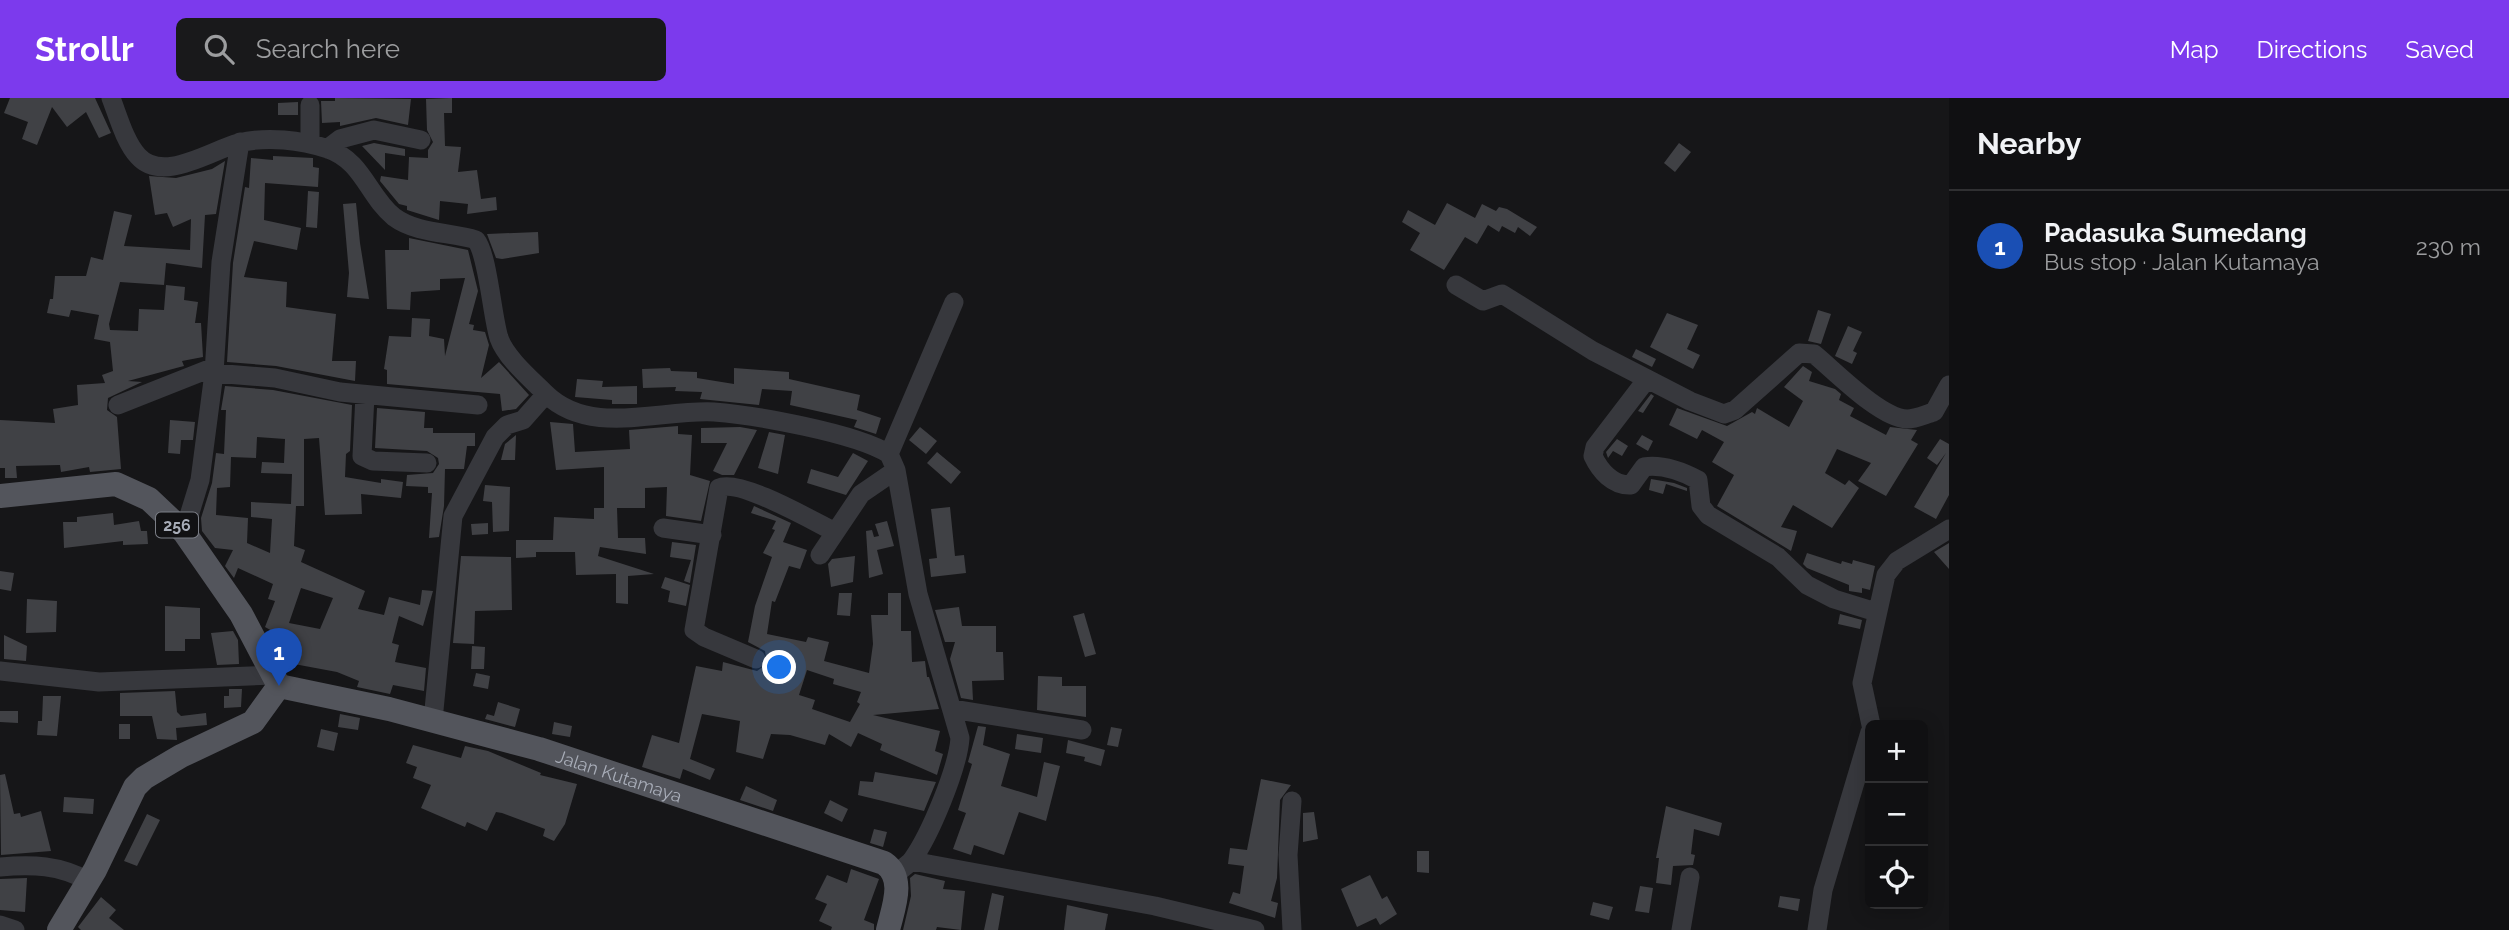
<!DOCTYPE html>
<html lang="en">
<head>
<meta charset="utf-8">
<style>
  :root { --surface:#101012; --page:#19191b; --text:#f1f3f6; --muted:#9c9d9f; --line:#303032; --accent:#7c3aed }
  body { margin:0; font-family:Raleway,sans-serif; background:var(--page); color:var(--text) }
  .controls { position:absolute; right:21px; bottom:21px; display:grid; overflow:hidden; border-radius:10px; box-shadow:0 4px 18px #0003 }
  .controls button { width:63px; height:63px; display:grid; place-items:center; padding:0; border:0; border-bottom:2px solid var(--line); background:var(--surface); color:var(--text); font:35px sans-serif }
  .you { position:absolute; left:780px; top:570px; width:24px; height:24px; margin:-18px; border:5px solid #fff; border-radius:50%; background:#1a73e8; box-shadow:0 0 0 10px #1a73e833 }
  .badge { display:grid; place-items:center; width:46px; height:46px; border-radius:50%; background:var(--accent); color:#fff; font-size:23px; font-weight:700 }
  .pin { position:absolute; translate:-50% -58px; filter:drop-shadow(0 2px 4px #0008) }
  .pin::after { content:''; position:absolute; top:37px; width:24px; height:21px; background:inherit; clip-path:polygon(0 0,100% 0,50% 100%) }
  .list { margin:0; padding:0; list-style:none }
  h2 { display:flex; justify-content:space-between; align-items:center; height:91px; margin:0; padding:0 28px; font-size:30px }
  h2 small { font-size:23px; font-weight:400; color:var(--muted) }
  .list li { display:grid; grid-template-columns:46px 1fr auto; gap:21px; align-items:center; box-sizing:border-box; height:112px; padding:0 28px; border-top:2px solid var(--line) }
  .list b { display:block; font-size:26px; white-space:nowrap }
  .list p { margin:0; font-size:23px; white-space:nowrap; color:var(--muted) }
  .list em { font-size:23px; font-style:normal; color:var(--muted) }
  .icon { flex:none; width:38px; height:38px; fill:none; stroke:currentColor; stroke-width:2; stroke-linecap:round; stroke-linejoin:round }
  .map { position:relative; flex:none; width:1949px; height:832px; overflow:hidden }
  header { display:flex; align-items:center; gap:42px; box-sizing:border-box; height:98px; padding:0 35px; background:var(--accent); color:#fff }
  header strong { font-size:33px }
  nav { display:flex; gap:38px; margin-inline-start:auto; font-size:24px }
  .search { width:490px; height:63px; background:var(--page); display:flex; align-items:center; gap:18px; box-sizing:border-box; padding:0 24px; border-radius:10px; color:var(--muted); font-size:26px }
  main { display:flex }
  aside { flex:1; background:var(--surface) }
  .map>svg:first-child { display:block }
</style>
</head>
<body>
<header>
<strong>Strollr</strong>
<div class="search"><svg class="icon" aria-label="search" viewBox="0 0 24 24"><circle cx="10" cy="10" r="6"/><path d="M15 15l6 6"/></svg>Search here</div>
<nav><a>Map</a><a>Directions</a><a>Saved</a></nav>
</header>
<main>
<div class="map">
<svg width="1949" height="832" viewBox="0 0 1949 832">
  <rect width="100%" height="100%" fill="#161618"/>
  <path fill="#404145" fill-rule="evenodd" d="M10 0H95L111 35 99 40 86 14 67 29 52 9 37 47 22 41 28 24 4 15Z
    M335 0 411 1 408 27 376 20 340 28V24L322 25 321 3H335Z
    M452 0V15H444L445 48 461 49 458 74 477 72 481 101 496 99 497 112 467 116 468 106 440 103 439 122 407 112V108L399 106 380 83 381 78 408 82 409 59 428 60V52L433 44 427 32 426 1Z
    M298 4V17H278V5Z
    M374 45 405 51V58L385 55V72L362 48Z
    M1679 45 1691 54 1675 74 1664 65Z
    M273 58 313 60V69L319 70 318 89 265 85 264 122 301 130 297 152 254 143 244 179 287 184 286 209 336 216 332 263H356L355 283 276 268 227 264 233 165 245 89 249 90 251 60 273 62Z
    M225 63 216 116 205 117 202 170 166 165 164 187 120 184 109 226 110 232 138 233 139 211 164 212 166 187 185 189 184 202 198 204 195 225H201L203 259 182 263 184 268 180 269 128 283 142 284 108 300 107 312 117 319 121 371 90 374 89 369 61 374 60 367 16 368 17 380H5V370H0V322L55 325 53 311 78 307 77 287 105 285 102 277 113 273 110 244 94 241 99 217 71 212 69 219 47 215 50 201H53L55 178H86L91 159 103 162 114 113 132 117 124 148 190 152 191 121 173 129 167 115 155 117 149 78 176 80 212 71Z
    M308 93 319 94 317 130 306 129Z
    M356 105 360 145 369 201 347 199 349 175 343 106Z
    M1447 105 1475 120 1482 106 1496 113 1499 109 1507 111 1537 129 1530 138 1518 129 1515 135 1502 128 1499 134 1488 127 1477 146 1465 139 1444 172 1410 152 1420 135 1402 124 1408 112 1435 127Z
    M538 134 539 155 502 161 496 160 487 136Z
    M409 140 468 152 478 193 469 226 474 227 473 232 485 234 489 247 481 280 499 264 529 297 516 311 502 313 500 296 387 286V272L384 271 389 238 411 239 412 220 430 221 429 238 444 241 445 258 465 180 440 181V192L411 194 410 212 387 211 385 152H409Z
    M1818 212 1831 216 1821 246 1808 243Z
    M1667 215 1698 227 1687 251 1700 257 1693 271 1650 249Z
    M1848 228 1862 234 1853 253 1857 255 1852 266 1835 258Z
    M1636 251 1656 261 1652 269 1632 259Z
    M1803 268 1812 274 1809 283 1835 291 1841 296 1839 302 1854 310 1850 318 1886 337 1890 329 1917 332 1911 342 1918 346 1886 398 1858 383 1871 365 1837 351 1825 375 1845 387 1849 382 1859 390 1832 430 1793 407 1781 429 1797 433 1791 453 1717 408 1734 377 1712 364 1724 344 1702 332 1697 341 1669 327 1677 310 1727 328 1752 314 1755 316 1757 310 1789 329 1803 303 1784 289Z
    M670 270 671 273 697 274V280L734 286V270L789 274V281L860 297 857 312 881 320 876 336 854 329 857 322 790 307 792 293 762 291 759 307 700 301 702 294 675 293 676 289 643 290 642 271Z
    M577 281 603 283 602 289 637 288V306H612V302L575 299Z
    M225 288 273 292 352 307 350 353 346 356 345 379 381 385V381L403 384 401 400 361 396 362 416 325 417 319 340 304 341V408H296L294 448 305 452 301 464 365 493 358 511 384 517 389 499 420 507 422 492 433 493 423 528 399 518 392 545 399 547 395 564 426 570 424 593 393 587 390 596 357 589 359 583 337 574 294 566 295 562 280 558 275 549 279 537 265 529 275 503 268 501 273 486 238 470 234 480 225 468 233 452 215 450 202 433 201 420 212 385 216 355 224 356 226 312H221ZM257 339 285 341 284 365 262 364 261 375 292 376 291 406 251 404V419L272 421 270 455 247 445 248 420 216 417 217 390 230 389 231 359 256 360ZM301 490 333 500 320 531 289 525Z
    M1651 296 1654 298 1643 315 1638 313Z
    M377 310 425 314 424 330H433V335H475V348H467L464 371H445L444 408 439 439 429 440 432 395H428V389L406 388 407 377 433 375 439 366 438 360 427 353 375 350Z
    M170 322 195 324 193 342H181L180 356 168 355Z
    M550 324 573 326 575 354 630 351 629 332 678 328V336L692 337 690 377 710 383 701 423 666 418 667 389 645 390V410H617L618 440H645L646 456 600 449 598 458 654 476 628 478V506L616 505V476L576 477 575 454H536V459L516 460V442H553L554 419 594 421V410H604V369L556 372Z
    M740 329 757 332 734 377H722L713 373 727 345H701V330Z
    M920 329 937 343 926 356 909 342Z
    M769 334 785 337 778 376 758 370Z
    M516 337 515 362H501L505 346Z
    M1642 337 1653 343 1648 353 1636 346Z
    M1617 341 1628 348 1622 358 1613 353 1608 360 1606 354Z
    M1940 341 1949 346V397L1936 421 1914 409 1946 355 1937 367 1927 360Z
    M937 354 961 374 951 386 927 365Z
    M853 355 868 363 846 397 807 385 811 371 838 379Z
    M1651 381 1674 385 1687 390V393L1666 386 1663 396 1649 392Z
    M485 387 510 389 509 433 493 434 492 404 483 403Z
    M754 408 791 425 783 444 807 452 800 471 789 468 775 504 772 503 767 536 806 544 808 539 829 544 824 563 869 575 873 546 871 517H888V495H901V533H911L912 564 925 563 927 579H929L939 611 873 617 940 633 935 653 943 656 937 677 880 652 882 646 858 635 851 649 829 636 825 647 790 637 771 636 763 661 736 654 740 623 702 616 690 661 715 671 710 682 683 671 680 681 642 669 652 637 679 645 696 568 722 573 723 564 757 573 767 566 765 553 748 544 755 508 772 459 763 455 775 432 772 431 776 423 751 415ZM807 572 834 581 833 586 861 594 857 604 860 606 850 624 812 611 815 602 799 597Z
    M950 409 955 458 964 457 966 475 931 479 929 461 937 460 931 411Z
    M113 415 114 427 139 423 141 433H147L148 446 123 447V443L64 450 63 424H77V419Z
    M887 423 894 448 877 452 883 476 869 480 866 433 872 432 874 439 879 438 875 426Z
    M488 425V436L472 437 471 426Z
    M672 444 696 447 690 485 684 483 691 462 670 459Z
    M1949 445V471L1934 454Z
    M1807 455 1841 466 1842 463 1852 466 1853 462 1875 468 1870 492 1862 490V495L1849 493V487L1807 470 1803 466Z
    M461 458 511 459 512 512 475 513 474 546 453 545Z
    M855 458 853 484 831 489 828 466 832 461Z
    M0 473 14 475 11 493 0 491Z
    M665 479 690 487 686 508 668 504 670 493 661 490Z
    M839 495H852L850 518 837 517Z
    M27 501 57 503 56 534 26 535Z
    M165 508 200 510V541H185V553H165Z
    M959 509 962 528H996V554H1003L1004 582 972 583 973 602 961 600 950 561 955 544H945L935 512Z
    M1084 515 1096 556 1085 559 1073 518Z
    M1840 516 1862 522 1860 531 1838 526Z
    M233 533 238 542 239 566 217 567 211 535Z
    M4 537 27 548 26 563 4 561Z
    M472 548 485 549 484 571H471Z
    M476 575 490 578 488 591 473 588Z
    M1038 578 1062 579V588H1086V619L1037 612Z
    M229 591H242L241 609 224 610V598H229Z
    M175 593 177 614 181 618 206 615 207 627 176 630 177 642 157 641 152 618H120V595Z
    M43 598H61L57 638 37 637 38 623H42Z
    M498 604 520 611 515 629 485 621 487 616 494 618Z
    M0 613H18V625L0 624Z
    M340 616 360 620 358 632 338 629Z
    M554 624 572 628 570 639 552 636Z
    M119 626H130V641H119Z
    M978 628 986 629 983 647 1010 656 1001 688 1037 699 1044 664 1060 668 1046 723 1019 714 1004 757 974 747 971 757 953 751 966 715 958 712 972 666 968 664Z
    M1111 629 1122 631 1118 649 1107 647Z
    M321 631 338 635 334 653 317 649Z
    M1017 636 1043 640 1041 655 1015 651Z
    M1068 642 1105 652 1101 668 1084 663 1085 659 1066 655Z
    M413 647 461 660 465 648 488 653 541 675 540 677 577 686 565 726 554 743 543 738 545 731 502 715 496 714 487 733 467 724 465 729 421 710 431 687 413 680 417 669 406 665Z
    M875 674 936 684 924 713 858 697 860 683 873 684Z
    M5 676 14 716 20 715 21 719 41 713 51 753 1 757 0 677Z
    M1261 681 1291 687 1280 702 1277 780 1271 803 1278 805 1275 820 1229 805 1233 794 1240 796 1244 768 1228 766 1230 750 1247 752Z
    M746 688 777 702 773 713 740 702Z
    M64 699 94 701 93 716 63 714Z
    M830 702 848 711 842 724 824 715Z
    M1666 708 1722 725 1719 738 1694 731 1691 756 1695 757 1693 767 1673 768 1671 787 1656 785 1659 760H1656Z
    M1314 714 1318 741 1303 744V715Z
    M147 716 160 722 137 768 124 763Z
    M874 731 887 734 883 749 870 745Z
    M1417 753H1429V775L1417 774Z
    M851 771 879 781 864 822 874 826V832H831L832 829 819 823 827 806 815 801 827 777 847 785Z
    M915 776 945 783 943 791 965 793 961 832 937 829 936 832H903L911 798 910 780Z
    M1370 777 1382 801 1387 798 1397 816 1380 827 1376 820 1357 829 1341 791Z
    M27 780 25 814 0 812V781Z
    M1640 788 1653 790 1649 815 1635 813Z
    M992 795 1004 798 998 832H984Z
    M1780 798 1800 801 1798 813 1778 809Z
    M101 799 116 812 109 820 124 832H81L78 829Z
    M1593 804 1613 809 1609 822 1590 817Z
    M1067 807 1108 816 1105 832H1064Z"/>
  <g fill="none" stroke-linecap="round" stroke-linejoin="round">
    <path stroke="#37383d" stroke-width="19" d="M111 0C118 18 125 44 138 58 163 86 211 52 239 45 267 38 301 42 328 51 363 63 368 98 394 119 417 136 451 134 476 142 488 157 492 218 499 240 506 260 531 281 546 296 590 339 660 311 714 314 754 317 856 335 889 356L896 372 918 496 960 640C958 670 930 737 912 762 908 767 901 771 896 776
      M310 7V46
      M327 51 340 41 374 32 421 42
      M1456 187 1483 203 1502 196 1593 253 1690 303 1724 316 1735 312 1799 255 1814 256C1835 273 1880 320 1907 321 1916 321 1926 316 1934 314L1949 287
      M214 275 221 164 240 44
      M1647 281 1595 349 1593 358C1600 373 1613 388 1631 387L1644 369C1663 366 1681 373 1698 382L1701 408 1708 417 1778 459 1807 487 1834 501 1876 514
      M365 297 362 358 373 363 427 365
      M118 307 214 269
      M889 356 954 204
      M663 430 712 437
      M184 434 200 382 214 275 275 280 340 294 478 307
      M820 457 861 396 896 372
      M756 561 704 539 694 532 719 390C739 380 813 423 835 434
      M0 573 99 584 273 577
      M952 611 1082 632
      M433 622 453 418 495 339 507 327 523 322 546 296
      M1871 627 1862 585 1886 477 1897 463 1949 431
      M1292 703 1288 757 1292 832
      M912 763 1155 808 1255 832
      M0 769C32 766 60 767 88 783
      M0 827 15 832
      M1681 832 1690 779
      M1817 832 1823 792 1870 634"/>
    <g stroke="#53555c" stroke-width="24">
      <path d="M0 398 116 386 149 401 184 434 241 516 279 588"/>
      <path id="s1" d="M279 588 389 611 539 651 884 765C906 780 893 810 888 832"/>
      <path d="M59 832 95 772 135 689 144 680 181 658 253 624 279 588"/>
    </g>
  </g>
  <g text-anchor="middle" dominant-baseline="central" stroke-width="7" stroke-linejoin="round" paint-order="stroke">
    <rect fill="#111113" stroke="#7b7e86" stroke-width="2" x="156" y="414.5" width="42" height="25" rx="5"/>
    <g font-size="16" font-weight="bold" fill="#a8adb8">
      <text x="177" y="427">256</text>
    </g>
    <g font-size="18" fill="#a8adb8" stroke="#111113">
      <text stroke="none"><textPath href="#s1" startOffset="352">Jalan Kutamaya</textPath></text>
    </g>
  </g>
</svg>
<div class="controls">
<button>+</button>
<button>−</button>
<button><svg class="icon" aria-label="locate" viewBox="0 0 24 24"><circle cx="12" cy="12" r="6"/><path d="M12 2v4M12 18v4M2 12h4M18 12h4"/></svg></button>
</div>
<div class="you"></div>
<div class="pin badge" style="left:279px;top:588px;background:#1a4fb4">1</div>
</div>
<aside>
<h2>Nearby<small></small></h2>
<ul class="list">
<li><span class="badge" style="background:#1a4fb4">1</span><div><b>Padasuka Sumedang</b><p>Bus stop · Jalan Kutamaya</p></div><em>230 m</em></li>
</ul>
</aside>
</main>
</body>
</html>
